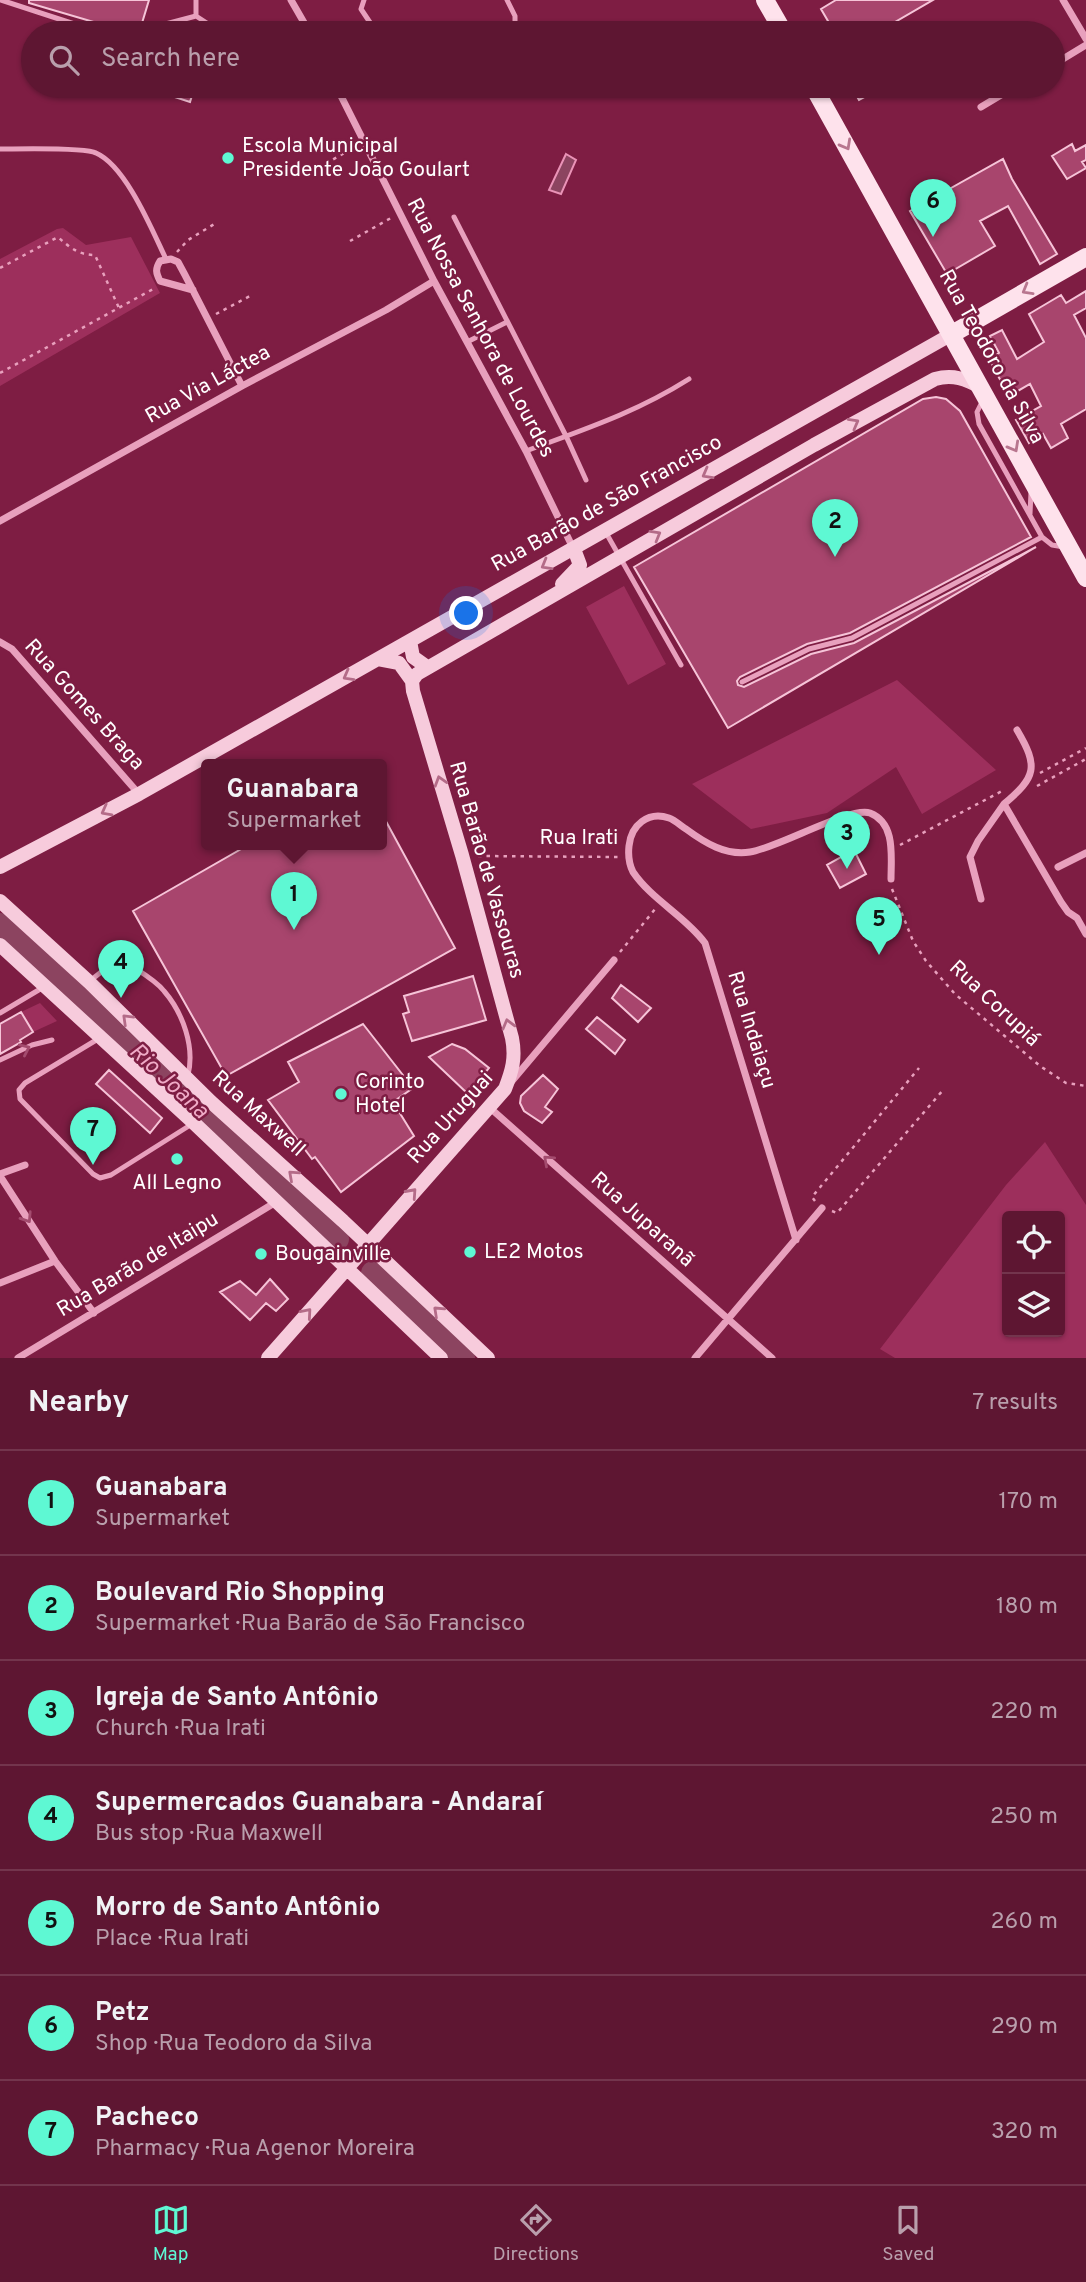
<!DOCTYPE html>
<html lang="en">
<head>
<meta charset="utf-8">
<style>
  :root { --surface:#5e1632; --page:#67233e; --text:#f1f3f6; --muted:#b99fac; --line:#73354d; --accent:#5ef8d3 }
  body { margin:0; font-family:Overpass,sans-serif; background:var(--page); color:var(--text) }
  .controls { position:absolute; right:21px; bottom:21px; display:grid; overflow:hidden; border-radius:7px; box-shadow:0 2px 5px #0004 }
  .controls button { width:63px; height:63px; display:grid; place-items:center; padding:0; border:0; border-bottom:2px solid var(--line); background:var(--surface); color:var(--text); font:35px sans-serif }
  .you { position:absolute; left:467px; top:614px; width:24px; height:24px; margin:-18px; border:5px solid #fff; border-radius:50%; background:#1a73e8; box-shadow:0 0 0 10px #1a73e833 }
  .badge { display:grid; place-items:center; width:46px; height:46px; border-radius:50%; background:var(--accent); color:#111; font-size:23px; font-weight:700 }
  .pin { position:absolute; translate:-50% -58px; filter:drop-shadow(0 2px 4px #0008) }
  .pin::after { content:''; position:absolute; top:37px; width:24px; height:21px; background:inherit; clip-path:polygon(0 0,100% 0,50% 100%) }
  .popup { position:absolute; left:201px; top:759px; width:186px; height:91px; box-sizing:border-box; display:grid; place-content:center; border-radius:7px; background:var(--surface); filter:drop-shadow(0 2px 5px #0005); font-size:23px; white-space:nowrap; color:var(--muted) }
  .popup b { font-size:26px; color:var(--text) }
  .popup::after { content:''; position:absolute; left:50%; top:100%; margin-left:-14px; border:14px solid transparent; border-top-color:var(--surface) }
  .list { margin:0; padding:0; list-style:none }
  h2 { display:flex; justify-content:space-between; align-items:center; height:91px; margin:0; padding:0 28px; font-size:30px }
  h2 small { font-size:23px; font-weight:400; color:var(--muted) }
  .list li { display:grid; grid-template-columns:46px 1fr auto; gap:21px; align-items:center; box-sizing:border-box; height:105px; padding:0 28px; border-top:2px solid var(--line) }
  .list b { display:block; font-size:26px; white-space:nowrap }
  .list p { margin:0; font-size:23px; white-space:nowrap; color:var(--muted) }
  .list em { font-size:23px; font-style:normal; color:var(--muted) }
  .icon { flex:none; width:38px; height:38px; fill:none; stroke:currentColor; stroke-width:2; stroke-linecap:round; stroke-linejoin:round }
  .map { position:relative; flex:none; width:1086px; height:1358px; overflow:hidden }
  .search { position:absolute; background:var(--surface); box-shadow:0 2px 5px #0004; left:21px; right:21px; top:21px; height:77px; display:flex; align-items:center; gap:18px; box-sizing:border-box; padding:0 24px; border-radius:38px; color:var(--muted); font-size:26px }
  .sheet { height:826px; background:var(--surface) }
  nav { display:flex; justify-content:space-around; align-items:center; box-sizing:border-box; height:98px; border-top:2px solid var(--line); background:var(--surface); font-size:19px; color:var(--muted) }
  nav a { display:grid; justify-items:center; gap:4px }
  nav .on { color:var(--accent) }
  .map>svg:first-child { display:block }
</style>
</head>
<body>
<div class="map">
<svg width="1086" height="1358" viewBox="0 0 1086 1358">
  <rect width="100%" height="100%" fill="#7e1d43"/>
  <path fill="#9d2f5c" fill-rule="evenodd" d="M63 228 86 245 131 237 160 293 0 386V259L57 229Z
    M624 586 666 664 628 685 586 607Z
    M897 680 996 770 922 814 896 767 827 813 751 829 692 784Z
    M40 1003 57 1021 33 1032 21 1012Z
    M1045 1142 1086 1205V1358H895L880 1349 1006 1185ZM1007 1216H1060V1332H1007Z"/>
  <path fill="#8c4460" stroke="#ea93b7" stroke-width="2" d="M566 154 576 160 561 194 549 190Z"/>
  <g fill="none" stroke-linecap="round" stroke-linejoin="round">
    <path stroke="#8c4460" stroke-width="24" d="M0 925 337 1239
      M373 1273 463 1358"/>
  </g>
  <path fill="#a8456d" stroke="#f6c4d8" stroke-width="2" d="M29 0H149L139 33H131L29 3Z
    M836 0H933L876 33H835L821 9Z
    M147 86H195L190 102 147 88Z
    M851 86H885L859 100Z
    M1072 144 1075 151 1086 145V160L1082 162 1086 168 1067 179 1052 156Z
    M1003 159 1012 179 1057 254 1040 264 1008 206 980 221 995 246 947 274 910 211Z
    M1086 291V308L1074 315 1086 338V409L1061 424 1068 438 1051 448 1043 434 1029 443 1016 420 1041 406 1030 384 1009 396 989 359 999 353 990 336 1002 330 1017 359 1044 342 1029 314 1061 295 1066 303Z
    M936 397 946 399 960 411 1031 537 850 633 807 644 740 677 737 681 738 685 744 687 811 654 854 643 1036 547 728 728 634 567 923 399Z
    M382 814 455 948 226 1076 133 911 250 844H382Z
    M854 850 866 874 840 888 827 865Z
    M473 976 486 1020 412 1041 403 1014 409 1012 404 996Z
    M621 985 651 1008 638 1022 612 998Z
    M21 1012 33 1032 20 1040 21 1042 0 1054V1024Z
    M597 1017 625 1040 615 1054 586 1029Z
    M363 1024 413 1088 393 1102 414 1136 341 1192 315 1157 312 1159 268 1100 299 1082 288 1062Z
    M452 1044 465 1049 489 1068 468 1094 429 1057Z
    M109 1070 162 1118 150 1133 96 1084Z
    M543 1075 558 1089 545 1107 552 1112 542 1123 524 1111 520 1103 521 1096Z
    M270 1279 288 1299 276 1311 266 1303 250 1320 220 1292 240 1281 256 1295Z"/>
  <g fill="none" stroke-linecap="round" stroke-linejoin="round">
    <path stroke="#e8a0bd" stroke-width="2.5" stroke-dasharray="3.5 5" stroke-linecap="butt" d="M311 172 355 147
      M350 241 391 218
      M177 252 188 240 216 223
      M0 268 58 237C70 248 79 255 95 255L119 308
      M216 314 250 296
      M0 373 155 288
      M1040 773 1086 748
      M1037 786 1086 759
      M900 845 1002 791
      M478 856 618 857
      M892 889 913 941 926 961 955 994 1040 1066 1066 1083 1086 1086
      M620 952 656 908
      M815 1201 812 1197 919 1068
      M832 1211 837 1213 944 1089"/>
    <path stroke="#e8a0bd" stroke-width="5" d="M1 0 102 33
      M196 0V16
      M364 0 361 9 371 24
      M507 0 515 16V26L507 33
      M145 33 158 26 196 16 222 33
      M350 33 371 24 377 33
      M0 149C18 149 85 147 96 153 126 166 152 230 166 259
      M454 217 566 436 586 480
      M467 342 507 322
      M982 402 977 412 979 424 1042 537 1052 545 1064 547
      M526 451C585 429 635 413 689 379
      M1030 514 1031 492
      M605 531 681 665
      M742 682 809 649 852 638 1042 537
      M91 980 105 969 133 967C144 974 156 981 164 991 183 1013 195 1047 188 1075
      M0 1013 42 988
      M98 1039 25 1083 19 1090 20 1099 93 1174 100 1178 111 1175 192 1124
      M0 1060 32 1045 52 1040"/>
    <path stroke="#e8a0bd" stroke-width="7" d="M291 0 310 33
      M1063 0 1086 39
      M1053 65 1086 45
      M336 86 434 281 526 451 573 548
      M981 107 1016 86
      M193 290 160 281C156 273 155 269 160 261L171 259 178 262 185 275 242 386
      M0 521 242 386 386 310 434 281
      M0 642 12 649 139 794
      M1017 730C1039 767 1036 777 1004 804L1061 902 1068 912 1077 918 1086 934
      M1058 867 1086 853
      M981 899 970 857 978 841 1004 804
      M512 1081 614 960
      M489 1107 772 1358
      M0 1174 25 1165
      M0 1176 55 1261 94 1313
      M796 1240 705 943C685 916 652 900 633 872 629 864 628 855 629 846 631 825 648 811 669 818 675 820 681 826 686 829 705 843 726 856 750 852 778 848 850 806 870 813 896 823 891 857 891 879
      M0 1283 55 1261
      M18 1358 276 1202
      M695 1358 822 1208"/>
    <path stroke="#f7cbdc" stroke-width="14" d="M562 584 580 565 574 549
      M410 641 413 657 427 667
      M378 659 399 663 412 681
      M0 867 139 794 952 334
      M0 901 89 982 211 1102 343 1221 488 1358
      M0 945 194 1123 441 1358
      M268 1358 505 1089C512 1071 516 1058 512 1038L462 855 413 691 412 681 417 674 814 445 935 379C953 374 966 379 982 388"/>
    <path stroke="#fee2ec" stroke-width="18" d="M765 0 784 33
      M813 86 1086 578
      M952 334 1086 257"/>
  </g>
  <defs><path id="oneway-chevron" d="M-2-3.5L2.5 0L-2 3.5" fill="none" stroke-width="1.6" stroke-linecap="round" stroke-linejoin="round" transform="scale(1.75)"/></defs>
  <g stroke="#b8768f">
    <use href="#oneway-chevron" transform="translate(846 145) rotate(61)"/>
    <use href="#oneway-chevron" transform="translate(1027 290) rotate(150)"/>
    <use href="#oneway-chevron" transform="translate(1014 447) rotate(61)"/>
  </g>
  <g stroke="#b46b88">
    <use href="#oneway-chevron" transform="translate(854 423) rotate(-29)"/>
    <use href="#oneway-chevron" transform="translate(707 474) rotate(151)"/>
    <use href="#oneway-chevron" transform="translate(656 535) rotate(-30)"/>
    <use href="#oneway-chevron" transform="translate(546 565) rotate(150)"/>
    <use href="#oneway-chevron" transform="translate(348 676) rotate(151)"/>
    <use href="#oneway-chevron" transform="translate(440 781) rotate(-107)"/>
    <use href="#oneway-chevron" transform="translate(106 811) rotate(152)"/>
    <use href="#oneway-chevron" transform="translate(127 1019) rotate(-136)"/>
    <use href="#oneway-chevron" transform="translate(508 1024) rotate(-105)"/>
    <use href="#oneway-chevron" transform="translate(293 1175) rotate(-138)"/>
    <use href="#oneway-chevron" transform="translate(412 1193) rotate(-48)"/>
    <use href="#oneway-chevron" transform="translate(438 1311) rotate(-137)"/>
    <use href="#oneway-chevron" transform="translate(307 1313) rotate(-49)"/>
  </g>
  <g stroke="#a34b6e">
    <use href="#oneway-chevron" transform="translate(25 1049) rotate(-25)"/>
    <use href="#oneway-chevron" transform="translate(548 1160) rotate(-138)"/>
    <use href="#oneway-chevron" transform="translate(27 1218) rotate(57)"/>
  </g>
  <g fill="#5ef8d3" stroke="#7e1d43" stroke-width="2.5">
    <circle cx="228" cy="158" r="7"/>
    <circle cx="341" cy="1094" r="7"/>
    <circle cx="177" cy="1159" r="7"/>
    <circle cx="470" cy="1252" r="7"/>
    <circle cx="261" cy="1254" r="7"/>
  </g>
  <g text-anchor="middle" dominant-baseline="central" stroke-width="5" stroke-linejoin="round" paint-order="stroke">
    <g font-size="21" fill="#fff" stroke="#7e1d43" text-anchor="start">
      <text x="242" y="146">Escola Municipal<tspan x="242" dy="24">Presidente João Goulart</tspan></text>
      <text x="355" y="1082">Corinto<tspan x="355" dy="24">Hotel</tspan></text>
      <text x="177" y="1183" text-anchor="middle">All Legno</text>
      <text x="484" y="1252">LE2 Motos</text>
      <text x="275" y="1254">Bougainville</text>
    </g>
    <g font-size="21" fill="#fff" stroke="#7e1d43">
      <text transform="translate(480 328) rotate(62)">Rua Nossa Senhora de Lourdes</text>
      <text transform="translate(991 357) rotate(61)">Rua Teodoro da Silva</text>
      <text transform="translate(208 385) rotate(-29)">Rua Via Láctea</text>
      <text transform="translate(607 504) rotate(-29)">Rua Barão de São Francisco</text>
      <text transform="translate(84 705) rotate(48)">Rua Gomes Braga</text>
      <text x="579" y="838">Rua Irati</text>
      <text transform="translate(486 870) rotate(74)">Rua Barão de Vassouras</text>
      <text transform="translate(994 1004) rotate(43)">Rua Corupiá</text>
      <text transform="translate(751 1030) rotate(73)">Rua Indaiaçu</text>
      <text transform="translate(258 1114) rotate(42)">Rua Maxwell</text>
      <text transform="translate(451 1118) rotate(-48)">Rua Uruguai</text>
      <text transform="translate(642 1220) rotate(42)">Rua Juparanã</text>
      <text transform="translate(138 1265) rotate(-31)">Rua Barão de Itaipu</text>
    </g>
    <g font-size="23" font-style="italic" fill="#f0abc7" stroke="#7e1d43">
      <text transform="translate(168 1082) rotate(43)">Rio Joana</text>
    </g>
  </g>
</svg>
<div class="controls">
<button><svg class="icon" aria-label="locate" viewBox="0 0 24 24"><circle cx="12" cy="12" r="6"/><path d="M12 2v4M12 18v4M2 12h4M18 12h4"/></svg></button>
<button><svg class="icon" aria-label="layers" viewBox="0 0 24 24"><path d="M12 4l9 5-9 5-9-5zM3 14l9 5 9-5"/></svg></button>
</div>
<div class="you"></div>
<div class="pin badge" style="left:294px;top:930px">1</div>
<div class="popup"><b>Guanabara</b>Supermarket</div>
<div class="pin badge" style="left:835px;top:557px">2</div>
<div class="pin badge" style="left:847px;top:869px">3</div>
<div class="pin badge" style="left:121px;top:998px">4</div>
<div class="pin badge" style="left:879px;top:955px">5</div>
<div class="pin badge" style="left:933px;top:237px">6</div>
<div class="pin badge" style="left:93px;top:1165px">7</div>
<div class="search"><svg class="icon" aria-label="search" viewBox="0 0 24 24"><circle cx="10" cy="10" r="6"/><path d="M15 15l6 6"/></svg>Search here</div>
</div>
<section class="sheet">
<h2>Nearby<small>7 results</small></h2>
<ul class="list">
<li><span class="badge">1</span><div><b>Guanabara</b><p>Supermarket</p></div><em>170 m</em></li>
<li><span class="badge">2</span><div><b>Boulevard Rio Shopping</b><p>Supermarket · Rua Barão de São Francisco</p></div><em>180 m</em></li>
<li><span class="badge">3</span><div><b>Igreja de Santo Antônio</b><p>Church · Rua Irati</p></div><em>220 m</em></li>
<li><span class="badge">4</span><div><b>Supermercados Guanabara - Andaraí</b><p>Bus stop · Rua Maxwell</p></div><em>250 m</em></li>
<li><span class="badge">5</span><div><b>Morro de Santo Antônio</b><p>Place · Rua Irati</p></div><em>260 m</em></li>
<li><span class="badge">6</span><div><b>Petz</b><p>Shop · Rua Teodoro da Silva</p></div><em>290 m</em></li>
<li><span class="badge">7</span><div><b>Pacheco</b><p>Pharmacy · Rua Agenor Moreira</p></div><em>320 m</em></li>
</ul>
</section>
<nav>
<a class="on"><svg class="icon" aria-label="map" viewBox="0 0 24 24"><path d="M3 6l6-2 6 2 6-2v14l-6 2-6-2-6 2zM9 4v14M15 6v14"/></svg>Map</a>
<a><svg class="icon" aria-label="directions" viewBox="0 0 24 24"><path d="M12 3l9 9-9 9-9-9zM9 14v-3h6M13 9l2 2-2 2"/></svg>Directions</a>
<a><svg class="icon" aria-label="saved" viewBox="0 0 24 24"><path d="M7 4h10v16l-5-4-5 4z"/></svg>Saved</a>
</nav>
</body>
</html>
